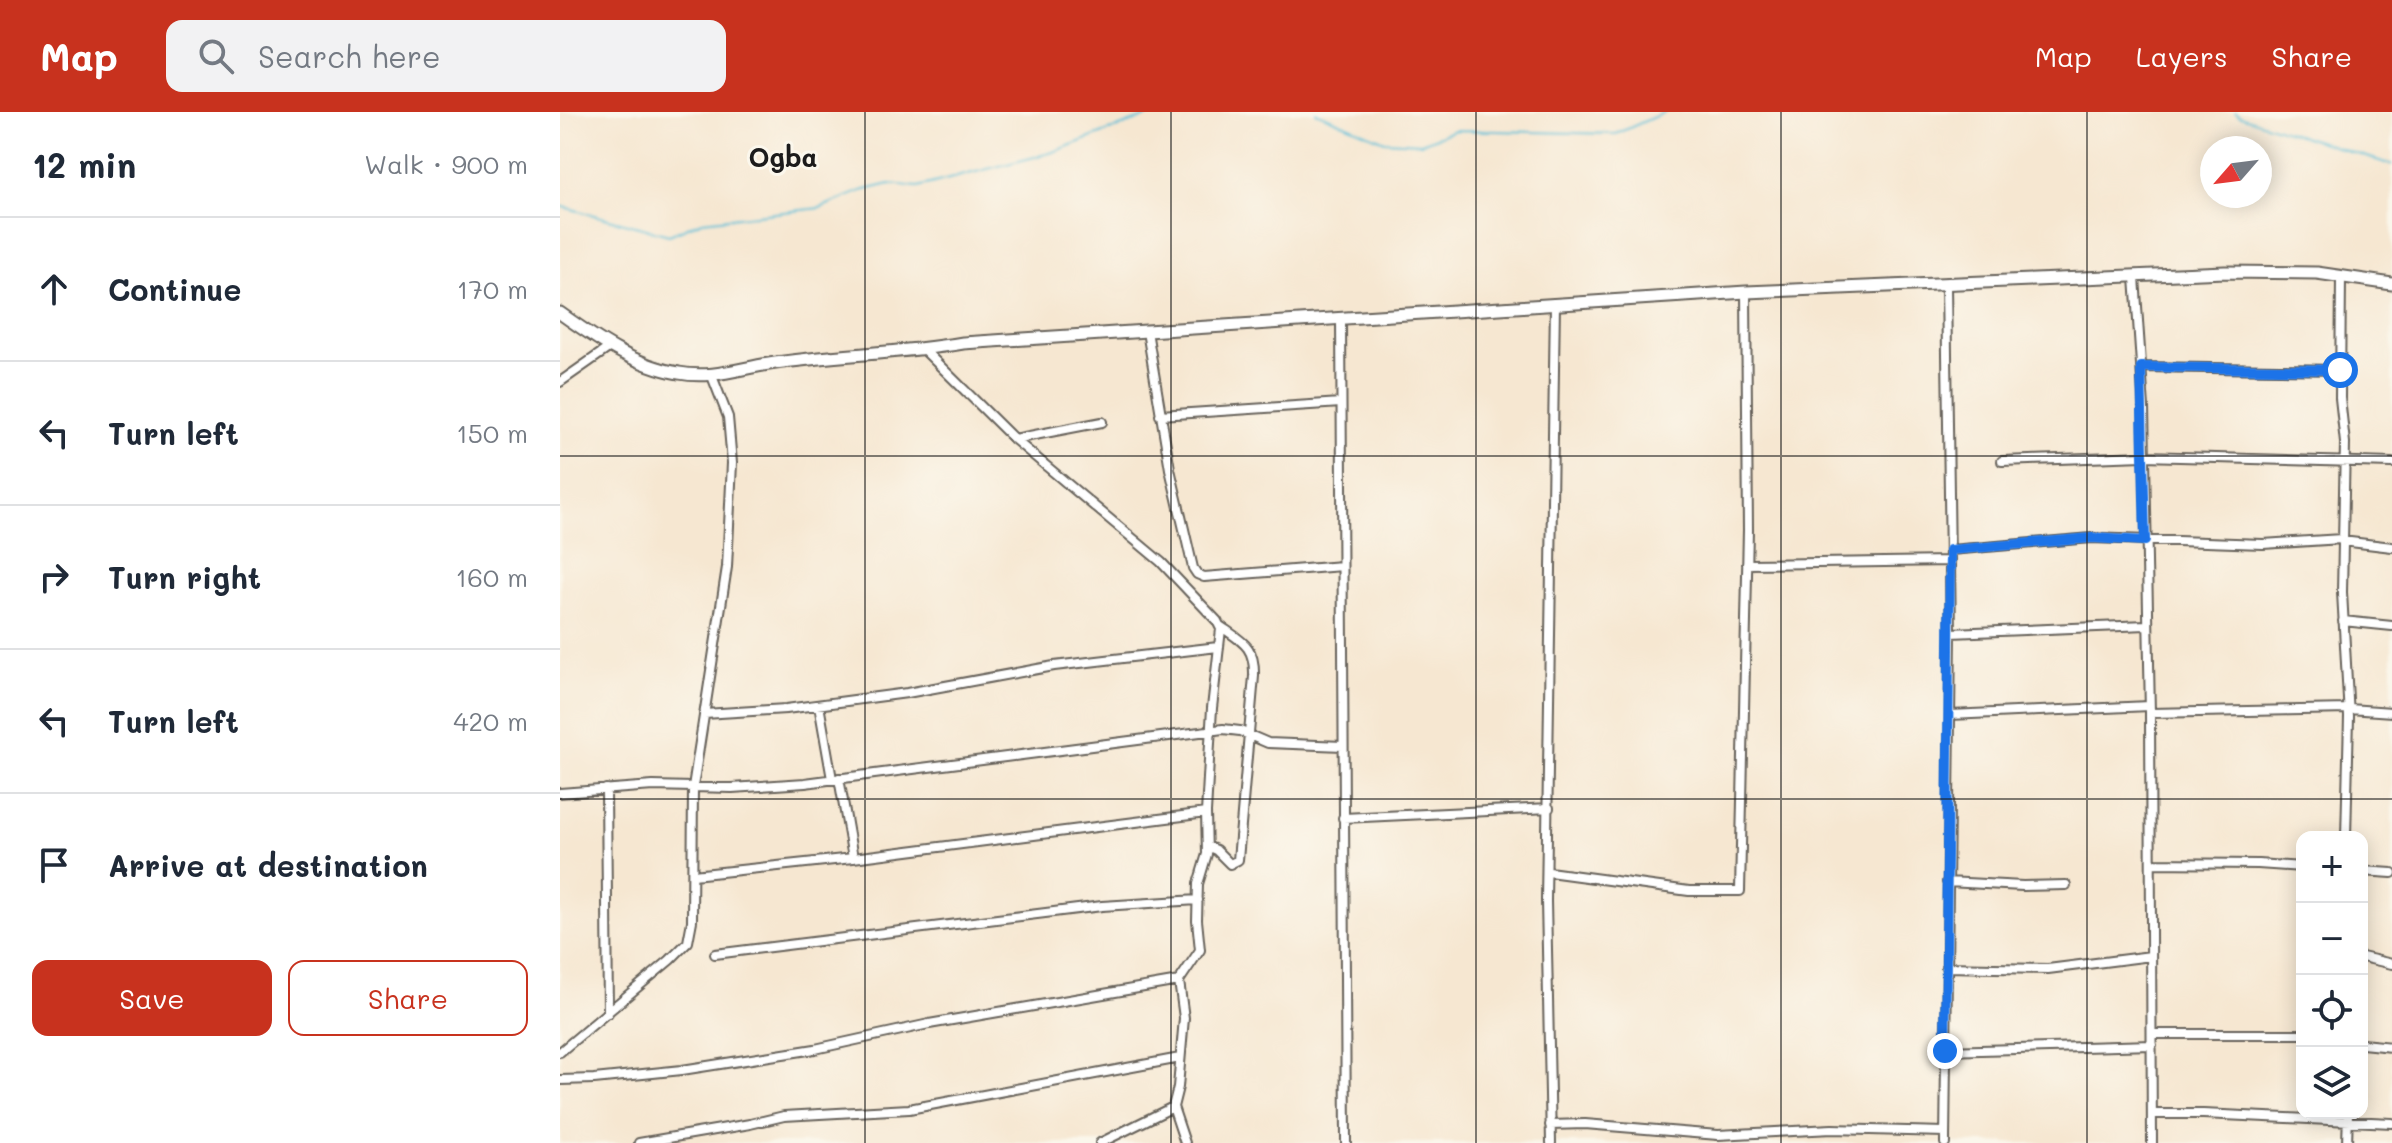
<!DOCTYPE html>
<html lang="en">
<head>
<meta charset="utf-8">
<style>
  :root { --surface:#fff; --page:#f2f2f3; --text:#1f2937; --muted:#747a83; --line:#e0e1e3; --accent:#c8321e }
  body { margin:0; font-family:Mali,sans-serif; background:var(--page); color:var(--text) }
  .controls { position:absolute; right:24px; bottom:24px; display:grid; overflow:hidden; border-radius:16px; box-shadow:0 4px 20px #0003 }
  .controls button { width:72px; height:72px; display:grid; place-items:center; padding:0; border:0; border-bottom:2px solid var(--line); background:var(--surface); color:var(--text); font:40px sans-serif }
  .compass { position:absolute; left:1640px; top:24px; width:72px; height:72px; border-radius:50%; background:var(--surface); box-shadow:0 4px 20px #0003; rotate:242deg }
  .stop { position:absolute; width:24px; height:24px; margin:-18px; border:6px solid #1a73e8; border-radius:50%; background:#fff }
  .stop.end { background:#1a73e8; border-color:#fff; box-shadow:0 2px 8px #0008 }
  .list { margin:0; padding:0; list-style:none }
  h2 { display:flex; justify-content:space-between; align-items:center; height:104px; margin:0; padding:0 32px; font-size:34px }
  h2 small { font-size:26px; font-weight:400; color:var(--muted) }
  .list li { display:grid; grid-template-columns:52px 1fr auto; gap:24px; align-items:center; box-sizing:border-box; height:144px; padding:0 32px; border-top:2px solid var(--line) }
  .list b { display:block; font-size:30px; white-space:nowrap }
  .list em { font-size:26px; font-style:normal; color:var(--muted) }
  .actions { display:flex; gap:16px; padding:24px 32px }
  .actions a { flex:1; padding:18px 0; border:2px solid var(--accent); border-radius:16px; text-align:center; font-size:28px; color:var(--accent) }
  .actions .main { background:var(--accent); color:#fff }
  .icon { flex:none; width:44px; height:44px; fill:none; stroke:currentColor; stroke-width:2; stroke-linecap:round; stroke-linejoin:round }
  .map { position:relative; flex:none; width:1832px; height:1031px; overflow:hidden }
  header { display:flex; align-items:center; gap:48px; box-sizing:border-box; height:112px; padding:0 40px; background:var(--accent); color:#fff }
  header strong { font-size:38px }
  nav { display:flex; gap:44px; margin-inline-start:auto; font-size:28px }
  .search { width:560px; height:72px; background:var(--page); display:flex; align-items:center; gap:20px; box-sizing:border-box; padding:0 28px; border-radius:16px; color:var(--muted); font-size:30px }
  main { display:flex }
  aside { flex:1; background:var(--surface) }
  .map>svg:first-child { display:block }
</style>
</head>
<body>
<header>
<strong>Map</strong>
<div class="search"><svg class="icon" aria-label="search" viewBox="0 0 24 24"><circle cx="10" cy="10" r="6"/><path d="M15 15l6 6"/></svg>Search here</div>
<nav><a>Map</a><a>Layers</a><a>Share</a></nav>
</header>
<main>
<aside>
<h2>12 min<small>Walk · 900 m</small></h2>
<ul class="list">
<li><svg class="icon" aria-label="ahead" viewBox="0 0 24 24"><path d="M12 20V5M6 11l6-6 6 6"/></svg><div><b>Continue</b></div><em>170 m</em></li>
<li><svg class="icon" aria-label="left" viewBox="0 0 24 24"><path d="M17 20v-9H6M10 6l-5 5 5 5"/></svg><div><b>Turn left</b></div><em>150 m</em></li>
<li><svg class="icon" aria-label="right" viewBox="0 0 24 24"><path d="M7 20v-9h11M14 6l5 5-5 5"/></svg><div><b>Turn right</b></div><em>160 m</em></li>
<li><svg class="icon" aria-label="left" viewBox="0 0 24 24"><path d="M17 20v-9H6M10 6l-5 5 5 5"/></svg><div><b>Turn left</b></div><em>420 m</em></li>
<li><svg class="icon" aria-label="arrive" viewBox="0 0 24 24"><path d="M6 21V4h12l-3 4 3 4H6"/></svg><div><b>Arrive at destination</b></div></li>
</ul>
<div class="actions"><a class="main">Save</a><a>Share</a></div>
</aside>
<div class="map">
<svg width="1832" height="1031" viewBox="0 0 1832 1031">
  <rect width="100%" height="100%" fill="#fbf7ec"/>
  <filter id="ink" filterUnits="userSpaceOnUse"><feTurbulence type="fractalNoise" baseFrequency=".0125" numOctaves="2"/><feDisplacementMap in="SourceGraphic" scale="16" xChannelSelector="R" yChannelSelector="G"/><feConvolveMatrix kernelMatrix="1 2 1 2 8 2 1 2 1" color-interpolation-filters="sRGB"/></filter>
  <filter id="wash" filterUnits="userSpaceOnUse"><feTurbulence type="fractalNoise" baseFrequency=".006" numOctaves="4" result="noise"/><feDisplacementMap in="SourceGraphic" scale="32" xChannelSelector="R" yChannelSelector="G"/><feGaussianBlur stdDeviation="1.8" result="paint"/><feColorMatrix in="noise" values="0 0 0 0 0 0 0 0 0 0 0 0 0 0 0 0 0 1.4 0 .05"/><feComposite in="paint" operator="in"/></filter>
  <g filter="url(#wash)">
    <rect width="100%" height="100%" fill="#f6e7d1"/>
    <g fill="none" stroke-linecap="round" stroke-linejoin="round">
      <path stroke="#59bed7" stroke-width="2" d="M756 0 825 29 861 31 895 18 1056 22 1105 0
        M1675 0 1680 4 1832 53
        M0 94 109 123 142 109 260 96 301 79 330 72 358 75 490 41 600 0"/>
    </g>
  </g>
  <g filter="url(#ink)">
    <g fill="none" stroke-linecap="round" stroke-linejoin="round">
      <defs>
        <path id="street" d="M1781 164 1780 286 1785 331 1782 480 1789 605 1786 725
          M1575 165 1584 296 1590 601 1592 1031
          M781 207 786 1031
          M587 219 610 357 633 456 637 462 644 465 782 454
          M364 238 454 327 601 450 657 509 661 517 652 596 646 701 647 742 638 772 637 808 640 838 619 869 624 906 618 975 613 995 625 1031
          M1581 255 1780 258
          M0 270 50 235
          M600 303 781 291
          M454 327 542 310
          M1442 349 1584 344 1832 351
          M1782 429 1832 435
          M1390 438 1532 426 1703 432 1782 427
          M1187 452 1390 449
          M1783 509 1832 514
          M1391 521 1587 513
          M259 593 272 667
          M1590 601 1789 597 1832 600
          M144 602 226 597 347 581 494 554 658 535
          M1390 603 1589 594
          M279 666 293 746
          M46 677 48 901
          M0 681 93 674 172 676 245 671 663 617 680 619 708 631 783 634
          M783 706 989 696
          M647 734 656 738 670 752 678 748 694 564C695 534 683 530 660 514
          M1591 751 1698 752 1742 755
          M1802 759 1832 761
          M989 760 1129 779H1180L1188 418 1186 180
          M133 763 293 746 646 701
          M1387 770 1463 774 1506 773
          M155 842 542 794 638 788
          M1802 845 1832 852
          M1386 855 1488 857 1591 844
          M1592 922H1742
          M1802 932 1832 935
          M1385 939 1592 933
          M0 940 110 848 128 830 132 809 133 675 167 455 172 351 168 305 152 264
          M0 968 34 967 122 958 255 937 369 912 619 869
          M1593 1002H1643L1832 1011
          M990 1013 1025 1012 1158 1023 1272 1017 1385 1020
          M79 1031 190 1012 224 1004 349 997 620 946
          M540 1031 613 995
          M991 1031 986 789 995 191
          M1385 1031 1391 521 1386 173
          M1787 1031 1788 1001"/>
        <path id="secondary" d="M0 201C35 226 75 254 119 261 151 267 177 257 209 252 273 242 338 242 403 231L1186 180 1665 160 1757 161 1832 172"/>
      </defs>
      <use href="#street" stroke="#68635b" stroke-width="12"/>
      <use href="#secondary" stroke="#68635b" stroke-width="15"/>
      <use href="#street" stroke="#fff" stroke-width="8"/>
      <use href="#secondary" stroke="#fff" stroke-width="11"/>
    </g>
  </g>
  <g fill="none" stroke-linecap="round" stroke-linejoin="round" filter="url(#ink)">
    <path stroke="#1a73e8" stroke-width="10" d="M1385 939 1390 438 1532 426 1585 429 1581 255 1780 258"/>
  </g>
  <path fill="none" stroke="#1c1c1c" stroke-width="2" stroke-opacity="0.55" d="M305 0V1031M611 0V1031M916 0V1031M1221 0V1031M1527 0V1031M0 344H1832M0 687H1832"/>
  <g text-anchor="middle" dominant-baseline="central" stroke-width="6" stroke-linejoin="round" paint-order="stroke">
    <g font-size="26" font-weight="bold" fill="#1c1c1c" stroke="#fbf7ec">
      <text x="223" y="45">Ogba</text>
    </g>
  </g>
</svg>
<div class="controls">
<button>+</button>
<button>−</button>
<button><svg class="icon" aria-label="locate" viewBox="0 0 24 24"><circle cx="12" cy="12" r="6"/><path d="M12 2v4M12 18v4M2 12h4M18 12h4"/></svg></button>
<button><svg class="icon" aria-label="layers" viewBox="0 0 24 24"><path d="M12 4l9 5-9 5-9-5zM3 14l9 5 9-5"/></svg></button>
</div>
<svg class="compass" viewBox="-18 -18 36 36"><path d="M0-13l5 13h-10z" fill="#e53935"/><path d="M0 13l5-13h-10z" fill="#747a83"/></svg>
<div class="stop" style="left:1780px;top:258px"></div>
<div class="stop end" style="left:1385px;top:939px"></div>
</div>
</main>
</body>
</html>
